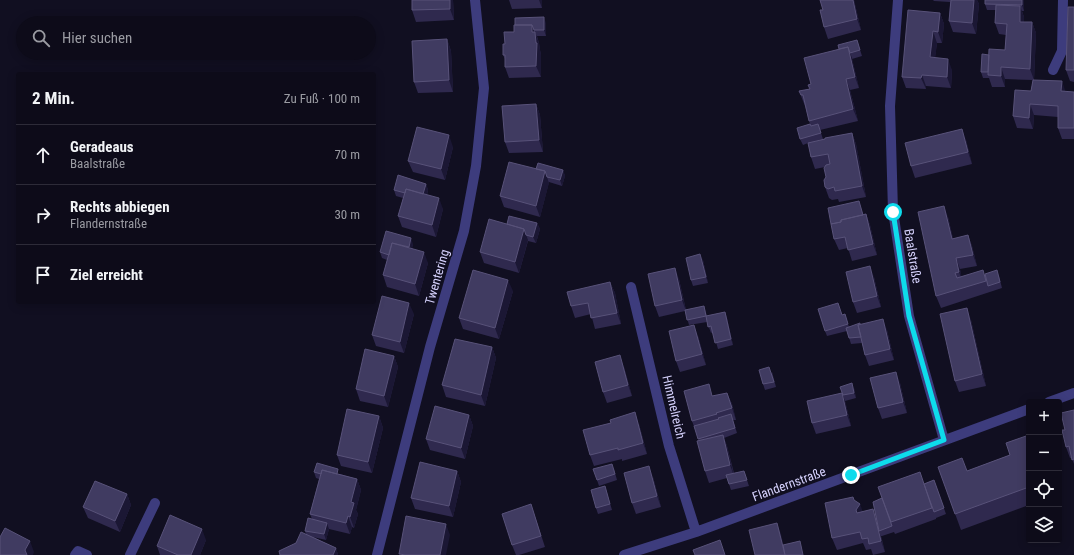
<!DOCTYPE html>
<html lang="de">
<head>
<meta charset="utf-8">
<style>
  :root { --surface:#0d0b19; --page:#1b1926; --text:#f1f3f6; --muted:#9a9ba2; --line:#2d2b38 }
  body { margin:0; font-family:"Roboto Condensed",sans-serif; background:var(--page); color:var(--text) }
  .controls { position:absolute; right:12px; bottom:12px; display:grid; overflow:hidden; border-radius:4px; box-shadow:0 2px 10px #0003 }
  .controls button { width:36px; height:36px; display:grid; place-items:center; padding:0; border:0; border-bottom:1px solid var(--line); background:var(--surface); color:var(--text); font:20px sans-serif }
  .stop { position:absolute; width:12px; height:12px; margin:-9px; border:3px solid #0edbec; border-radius:50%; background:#fff }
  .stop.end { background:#0edbec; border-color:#fff; box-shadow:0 1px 4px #0008 }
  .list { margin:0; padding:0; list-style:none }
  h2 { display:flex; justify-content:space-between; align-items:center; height:52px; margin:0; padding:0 16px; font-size:17px }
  h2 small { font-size:13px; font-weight:400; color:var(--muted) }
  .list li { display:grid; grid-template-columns:26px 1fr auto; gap:12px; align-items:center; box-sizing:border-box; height:60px; padding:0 16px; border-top:1px solid var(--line) }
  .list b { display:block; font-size:15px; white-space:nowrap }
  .list p { margin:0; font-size:13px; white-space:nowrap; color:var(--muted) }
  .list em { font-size:13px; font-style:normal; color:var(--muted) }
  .icon { flex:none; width:22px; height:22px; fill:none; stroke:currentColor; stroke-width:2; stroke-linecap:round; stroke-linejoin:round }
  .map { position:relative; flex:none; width:1074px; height:555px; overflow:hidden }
  .search { position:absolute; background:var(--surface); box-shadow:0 2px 10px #0003; left:16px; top:16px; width:360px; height:44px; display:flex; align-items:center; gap:10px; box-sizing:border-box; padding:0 14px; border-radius:22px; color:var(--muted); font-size:15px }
  .panel { position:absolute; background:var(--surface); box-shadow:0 2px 10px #0003; left:16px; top:72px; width:360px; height:232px; border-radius:4px }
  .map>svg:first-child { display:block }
</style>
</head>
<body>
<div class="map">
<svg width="1074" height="555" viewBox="0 0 1074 555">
  <rect width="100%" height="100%" fill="#110f21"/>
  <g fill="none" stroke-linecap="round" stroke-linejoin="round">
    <path stroke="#3d3c7d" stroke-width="10" d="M898 0 890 106 893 211 909 316 944 440
      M1053 70 1062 51 1063 0
      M631 287 669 446 696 532
      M1049 402 1074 393
      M75 555 78 551 87 555
      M130 555 155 503
      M377 555 430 347 464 231 476 166 484 88 475 0
      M624 555 696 532 1029 409"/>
  </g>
  <path fill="#2f294e" d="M453 0 454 20 416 22 412 10Z
    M509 0H542V8L512 9Z
    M854 0 861 30 828 39 824 27 823 10Z
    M933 0H977L979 4 976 34 953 32 949 21 950 2 934 1Z
    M985 0H1024V11H1022L1024 17V22H1032L1036 33 1034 80 1066 92H1074V139H1062L1058 128V117L1034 115 1033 129 1017 128 1013 116 1031 91 1033 80 1005 79V87H992L989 78H983L981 72 989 55 1005 50 1006 35 999 34 995 23 996 10H987L985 4Z
    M1074 7V82L1070 81 1066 70Z
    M940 13 944 24 942 43H937L935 57 952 70 951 88 926 86V89L906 88 902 77Z
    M546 23V36H537L539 43 540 50 541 55V77L509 78 505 67V59L503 55 505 44 514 32Z
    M447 39 451 51 453 92 418 93 414 82Z
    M857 40 862 56 852 59 859 88 850 90 858 121 820 130 823 139 815 141 852 133 856 144 866 197 839 202 838 199 832 200 829 198 825 187 826 177 825 167 815 169 811 157 808 143 803 145 800 139 810 124 805 106 799 91 810 89 839 49Z
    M536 104 540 115 543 152 509 153 505 142Z
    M966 140 972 164 915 178 911 166Z
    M453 147 445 180 413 172 408 161Z
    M536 169 563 170 565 176 562 186 549 182 540 217 504 207 500 196Z
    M426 184 428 190 427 195 443 209 436 237 402 227 398 216 403 198 396 196 394 190Z
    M859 201 863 215 866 214 870 225 877 255 852 261 848 248 839 250 834 239Z
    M948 217 953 239 968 235 972 246 977 266 960 269 961 276 985 275 999 276 1002 288 941 308 936 296Z
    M537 223 540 229 536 243 528 241 519 273 484 263 480 252 507 224Z
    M413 244 412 248 428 263 419 296 387 287 383 275 387 260 382 258 380 252Z
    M703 260 708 283 693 286 691 280Z
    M874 277 881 307 857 313 853 302Z
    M679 279 686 310 704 306 707 316 725 312 727 318 733 345 718 349 713 332 711 333 707 322 689 325 685 311 659 317 655 306Z
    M610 282 615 293 621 324 595 329 591 314 575 318 571 306Z
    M513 291 499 339 463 329 459 318Z
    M414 314 404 353 376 346 372 335Z
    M845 314 849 327 860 324 887 330 894 360 869 366 865 355 862 343 851 344 847 331 827 336 825 331 842 315Z
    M971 320 986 386 959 392 955 381Z
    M698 336 706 365 680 372 676 361Z
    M492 347 496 358 485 406 446 397 442 385Z
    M394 356 398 367 388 407 360 401 356 389Z
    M624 367 632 396 607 403 603 392Z
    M772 372 776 387 765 390 763 384Z
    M900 383 907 413 882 419 878 408Z
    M854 388 856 398 845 401 851 426 816 434 812 423 842 393Z
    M727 393 732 404 736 420H733L737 433 724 438 727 446 734 473 744 471 749 486 731 490 727 478 709 483 705 471 699 441 692 421 713 396Z
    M1074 410V464L1072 458H1070L1066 447 1065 430Z
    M469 415 473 426 465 459 430 450 426 439Z
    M379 416 383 428 372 473 341 466 337 455Z
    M639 424 647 454 622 461V459L594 466 590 455Z
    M1029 435V505L961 530 938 467 967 471 1010 455Z
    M614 469 617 480 599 486 597 480Z
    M457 471 461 482 453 517 415 509 411 498Z
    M314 472 340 474 357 479 361 490 356 510 358 514 354 528 352 527 350 534 329 529 326 540 313 537 336 548 338 555H280L296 543 306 534 305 531 312 519 310 514 319 479 316 478Z
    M653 477 661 507 636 514 632 503Z
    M934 480 946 514 936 518V519L895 534 894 532 882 536H881L885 552 873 555 871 549 866 550 863 543 837 550 832 538 854 500 863 512 876 515 924 484Z
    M605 486 612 510 598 514 596 508Z
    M127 494 131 505 120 532 88 518 83 507Z
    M531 504 545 547 519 555H516L512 545Z
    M206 540 200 555H160L157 546Z"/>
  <path fill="#1b1734" d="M450 0H453L454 20 450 9Z
    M539 0H542V8Z
    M853 0H854L861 30 857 19Z
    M974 0H977L979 4 976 34 972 23Z
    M1022 0H1024V11L1022 5Z
    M1020 6 1024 17V33L1020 22Z
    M940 13 944 24 942 43 938 32Z
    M544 17 546 23V36L544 30Z
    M1032 22 1036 33 1034 80 1030 69Z
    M532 25 535 35V32L539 43 540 50 541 55V77L536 66 532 32Z
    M933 31 937 43 934 68 930 57Z
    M447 39 451 51 453 92 449 80Z
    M848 47 852 58 859 88 855 77Z
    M948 59 952 70 951 88 947 77Z
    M1001 67 1005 79V87L1001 76Z
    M922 75 926 86V89L921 78Z
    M846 79 850 90 858 121 853 109Z
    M1062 81 1066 93 1061 91Z
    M536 104 540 115 543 152 539 140Z
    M1030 104 1034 115 1033 129 1029 118Z
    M962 129 966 140 972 164 968 152Z
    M852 133 856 144 866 197 862 186Z
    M449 135 453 147 445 180 441 169Z
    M563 170 565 176 562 186 560 180Z
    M545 171 549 183 540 217 536 206Z
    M426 184 428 190 424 204 422 198Z
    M439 198 443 209 436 237 432 225Z
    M944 206 948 217 956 250 952 239Z
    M866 214 870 225 877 255 873 244Z
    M537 223 540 229 536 243 533 237Z
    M524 229 528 240 519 273 515 262Z
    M968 235 972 246 977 266 973 255Z
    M411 238 413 244 410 258 408 252Z
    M424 252 428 263 419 296 415 284Z
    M700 254 703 260 708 283 706 277Z
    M956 258 960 269 963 283 959 272Z
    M870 266 874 277 881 307 877 296Z
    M675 268 679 279 686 311 682 300Z
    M508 280 513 291 499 339 495 328Z
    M610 282 615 293 621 324 617 313Z
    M409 303 414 314 404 353 400 342Z
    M967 308 971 320 986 386 982 374Z
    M725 312 727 318 733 345 731 339Z
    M883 319 887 330 894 360 890 349Z
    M694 325 698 336 706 365 702 354Z
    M492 347 496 358 485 406 481 395Z
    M620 355 624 367 632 396 628 385Z
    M394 356 398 367 388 407 384 396Z
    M896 372 900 383 907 413 903 402Z
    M852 383 854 388 856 398 854 393Z
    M727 393 732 404 736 420Z
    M842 393 846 404 851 426 847 415Z
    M635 412 639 424 647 454 643 443Z
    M469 415 473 426 465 459 461 448Z
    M379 416 383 428 372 473 368 462Z
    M723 435 727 446 734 476 730 465Z
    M649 466 653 477 661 507 657 496Z
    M457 471 461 482 453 517 449 506Z
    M357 479 361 490 356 510 358 514 354 528 350 517 351 502Z
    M127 494 131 505 120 532 115 521Z
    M853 497 857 508 860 504 864 515 857 513Z
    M873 509 878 520 879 531 885 552 881 541Z
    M348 516 352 527 350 534 346 523Z
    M327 523 329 529 326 540 324 534Z
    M777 523 781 534 786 555H785Z
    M446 524 450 535 446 555H440Z
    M202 529 206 540 200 555H191Z
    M30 541 34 552 33 555H27L25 550Z
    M336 548 338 555H333Z"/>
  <path fill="#403b61" stroke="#585279" d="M412 0H450V9L412 10Z
    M820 0H853L857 19 824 27 820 10H823Z
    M951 0H974L972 23 949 21Z
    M985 0H1022V5L985 4Z
    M996 5 1020 6V22H1032L1030 69 1001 67V76L988 75 989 49 1005 50 1007 24 995 23Z
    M1068 7H1074V70H1066Z
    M908 10 940 13 938 32 933 31 930 57 948 59 947 77 922 75 921 78 902 77Z
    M544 17V30H534L532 25H515V18Z
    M514 25H532V32H535L536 43H537L536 66 505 67V55H503V44H505L504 32H514Z
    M447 39 449 80 414 82 412 41Z
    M857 40 860 50 850 53 848 47 839 49 838 45Z
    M848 47 855 77 846 79 853 109 809 121 803 95H801L799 91 810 89 808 85 811 84 804 58Z
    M982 54 989 55 988 72H981Z
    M1033 80 1062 81 1061 91 1074 92V128H1058V106L1030 104 1029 118 1013 116 1015 90 1031 91Z
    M536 104 539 140 505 142 502 106Z
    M810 124 811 126 818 124 821 133 800 139 797 128Z
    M417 127 449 135 441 169 408 161Z
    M962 129 968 152 911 166 905 143Z
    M852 133 862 186 835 191 834 187 828 189 825 187 824 180 826 177 824 168 826 165 830 164 828 154 811 157 808 143 825 139V138Z
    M509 162 545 171 536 206 500 196Z
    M538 163 563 170 560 180 547 177 545 171 536 169Z
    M398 175 426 184 423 194 406 189 405 193 394 190Z
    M406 189 439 198 432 225 398 216Z
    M859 201 863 215 841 220V222L831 224 828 208Z
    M944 206 952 239 968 235 973 255 956 258 959 272 955 273 957 278 983 270 986 281 936 296 918 212Z
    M866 214 873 244 848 250 845 237 834 239 831 224 841 222V220Z
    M509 216 537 223 533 237 526 235 524 229 507 224Z
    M489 219 524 229 515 262 480 252Z
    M386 231 411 238 409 247 392 243 389 255 380 252Z
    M392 243 424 252 415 284 383 275Z
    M700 254 706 277 691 280 686 258Z
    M870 266 877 296 853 302 846 272Z
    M675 268 682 300 655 306 648 274Z
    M473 270 508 280 495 328 459 318Z
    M997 270 1000 282 988 286 985 274Z
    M610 282 617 313 591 318 588 303 571 306 567 292Z
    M382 296 409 303 400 342 372 335Z
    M838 303 842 315 845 314 848 324 825 331 818 309Z
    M704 306 706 316 687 320 685 310Z
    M967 308 982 374 955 381 940 314Z
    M725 312 731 339 715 343 711 326 708 327 706 316Z
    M883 319 890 349 865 355 858 325Z
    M860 323V324L858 325 861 337 849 338 846 328Z
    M694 325 702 354 676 361 669 331Z
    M455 339 492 347 481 395 442 385Z
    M365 349 394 356 384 396 356 389Z
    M620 355 628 385 603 392 595 362Z
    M769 367 774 382 763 384 759 370Z
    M896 372 903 402 878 408 870 378Z
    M852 383 854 393 843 395 840 387Z
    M709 384 712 396 727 393 732 408 716 413 717 414 692 421 684 391Z
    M842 393 847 415 812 423 807 401Z
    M435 406 469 415 461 448 426 439Z
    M347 409 379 416 368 462 337 455Z
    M1074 410V459L1072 460 1069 446 1066 447 1062 430H1065L1061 413Z
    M635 412 643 443 618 450V448L590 455 583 430 611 423 610 420Z
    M731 414 735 428 698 439 694 426 719 419 718 418Z
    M723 435 730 465 705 471 697 441Z
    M1029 435V487L955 514 938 467 962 458 967 471 1010 455 1006 443Z
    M420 462 457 471 449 506 411 498Z
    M317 463 338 469 337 474 322 470 321 474 314 472Z
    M612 464 615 474 597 480 593 469Z
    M649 466 657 496 632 503 624 473Z
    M322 470 357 479 351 502 354 503 350 517 348 516 346 523 310 514Z
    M744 471 747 480 729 484 726 475Z
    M920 472 932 508 891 522 878 487Z
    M934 480 944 508 934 512 924 484Z
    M95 481 127 494 115 521 83 507Z
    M605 486 610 504 596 508 591 490Z
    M853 497 854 500 860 504 856 510 857 513 873 509 881 541 869 544 868 538 862 539 860 532 832 538 825 503Z
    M882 498 892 526 879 531 873 502Z
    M531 504 541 536 512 545 502 514Z
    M170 515 202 529 191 555H178L157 546Z
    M406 516 446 524 440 555H406L399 554Z
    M308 518 327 523 324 534 305 531Z
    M777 523 785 555H755L749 530Z
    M5 528 30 541 25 550 27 555H0V537Z
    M301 532 336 548 333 555H280L279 551 296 543Z
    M720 540 725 555H695L693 550Z
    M800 541 803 555H785L783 545Z"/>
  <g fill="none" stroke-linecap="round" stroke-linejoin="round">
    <path stroke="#0edbec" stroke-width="5" d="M851 475 944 440 909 316 893 212"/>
  </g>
  <g text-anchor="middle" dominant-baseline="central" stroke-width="3" stroke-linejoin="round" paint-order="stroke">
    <g font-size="13" fill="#d5d1fc" stroke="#110f21">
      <text transform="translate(913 256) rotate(81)">Baalstraße</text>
      <text transform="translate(437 277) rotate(-74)">Twentering</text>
      <text transform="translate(674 407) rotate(77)">Himmelreich</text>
      <text transform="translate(789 484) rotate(-20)">Flandernstraße</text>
    </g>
  </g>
</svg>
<div class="controls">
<button>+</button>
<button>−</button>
<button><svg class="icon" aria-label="locate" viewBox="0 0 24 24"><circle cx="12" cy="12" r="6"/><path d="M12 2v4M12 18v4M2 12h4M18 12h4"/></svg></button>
<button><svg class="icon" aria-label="layers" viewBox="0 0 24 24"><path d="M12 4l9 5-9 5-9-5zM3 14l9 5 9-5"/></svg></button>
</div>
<div class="stop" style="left:893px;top:212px"></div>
<div class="stop end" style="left:851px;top:475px"></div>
<div class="search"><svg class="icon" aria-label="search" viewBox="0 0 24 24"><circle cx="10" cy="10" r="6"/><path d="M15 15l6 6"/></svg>Hier suchen</div>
<section class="panel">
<h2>2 Min.<small>Zu Fuß · 100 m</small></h2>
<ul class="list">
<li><svg class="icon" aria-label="ahead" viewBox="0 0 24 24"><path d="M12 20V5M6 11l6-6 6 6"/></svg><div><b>Geradeaus</b><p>Baalstraße</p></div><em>70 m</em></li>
<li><svg class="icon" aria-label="right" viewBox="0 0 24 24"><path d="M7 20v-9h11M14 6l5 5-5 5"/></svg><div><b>Rechts abbiegen</b><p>Flandernstraße</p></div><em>30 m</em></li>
<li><svg class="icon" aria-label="arrive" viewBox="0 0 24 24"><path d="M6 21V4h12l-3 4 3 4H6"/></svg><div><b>Ziel erreicht</b></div></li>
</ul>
</section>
</div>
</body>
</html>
